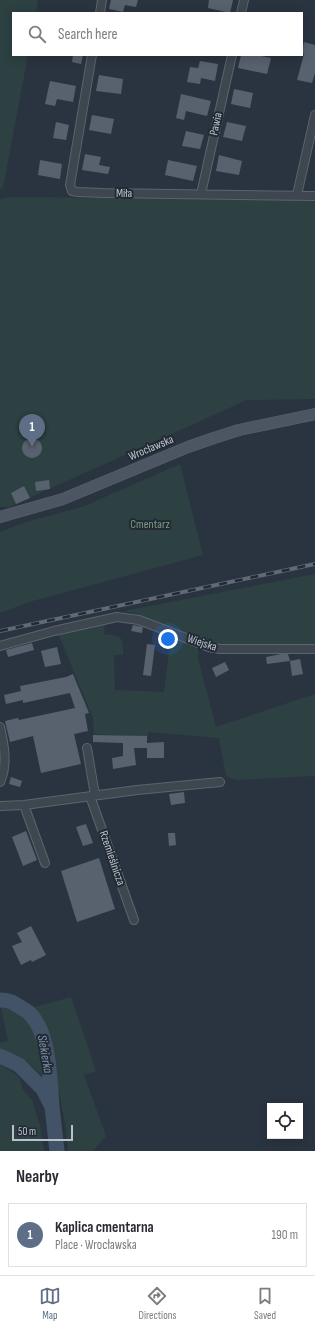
<!DOCTYPE html>
<html lang="en">
<head>
<meta charset="utf-8">
<style>
  :root { --surface:#fff; --page:#f2f2f3; --text:#2b2b33; --muted:#7c7c81; --line:#e1e1e2; --accent:#5e6e87 }
  body { margin:0; font-family:"Sofia Sans Condensed",sans-serif; background:var(--page); color:var(--text) }
  .controls { position:absolute; right:12px; bottom:12px; display:grid; overflow:hidden; border-radius:0px; box-shadow:0 2px 10px #0003 }
  .controls button { width:36px; height:36px; display:grid; place-items:center; padding:0; border:0; border-bottom:1px solid var(--line); background:var(--surface); color:var(--text); font:20px sans-serif }
  .scale { position:absolute; left:12px; bottom:10px; width:61px; box-sizing:border-box; padding-left:4px; border:2px solid #bbc1ca; border-top:0; font-size:11px; line-height:14px; white-space:nowrap; color:#bbc1ca; -webkit-text-stroke:3px #222b35; paint-order:stroke }
  .you { position:absolute; left:168px; top:639px; width:14px; height:14px; margin:-10px; border:3px solid #fff; border-radius:50%; background:#1a73e8; box-shadow:0 0 0 6px #1a73e833 }
  .badge { display:grid; place-items:center; width:26px; height:26px; border-radius:50%; background:var(--accent); color:#fff; font-size:13px; font-weight:700 }
  .pin { position:absolute; translate:-50% -33px; filter:drop-shadow(0 1px 2px #0008) }
  .pin::after { content:''; position:absolute; top:21px; width:14px; height:12px; background:inherit; clip-path:polygon(0 0,100% 0,50% 100%) }
  .list { margin:0; padding:0; list-style:none }
  h2 { display:flex; justify-content:space-between; align-items:center; height:52px; margin:0; padding:0 16px; font-size:17px }
  h2 small { font-size:13px; font-weight:400; color:var(--muted) }
  .list li { display:grid; grid-template-columns:26px 1fr auto; gap:12px; align-items:center; box-sizing:border-box; height:64px; margin:0 8px 8px; padding:0 8px; border:1px solid var(--line); border-radius:0px }
  .list b { display:block; font-size:15px; white-space:nowrap }
  .list p { margin:0; font-size:13px; white-space:nowrap; color:var(--muted) }
  .list em { font-size:13px; font-style:normal; color:var(--muted) }
  .icon { flex:none; width:22px; height:22px; fill:none; stroke:currentColor; stroke-width:2; stroke-linecap:round; stroke-linejoin:round }
  .map { position:relative; flex:none; width:315px; height:1151px; overflow:hidden }
  .search { position:absolute; background:var(--surface); box-shadow:0 2px 10px #0003; left:12px; right:12px; top:12px; height:44px; display:flex; align-items:center; gap:10px; box-sizing:border-box; padding:0 14px; border-radius:0px; color:var(--muted); font-size:15px }
  .sheet { height:124px; background:var(--surface) }
  nav { display:flex; justify-content:space-around; align-items:center; box-sizing:border-box; height:56px; border-top:1px solid var(--line); background:var(--surface); font-size:11px; color:var(--muted) }
  nav a { display:grid; justify-items:center; gap:2px }
  nav .on { color:var(--accent) }
  .map>svg:first-child { display:block }
</style>
</head>
<body>
<div class="map">
<svg width="315" height="1151" viewBox="0 0 315 1151">
  <rect width="100%" height="100%" fill="#2a3440"/>
  <path fill="#2d4142" d="M0 0H38L36 13H13V55H28L3 187 0 189Z
    M10 197 315 200V399L247 400 9 507H0V199Z
    M180 464 203 555 29 602 0 613V532L26 522 82 507Z
    M315 574V646L225 645 209 643 137 614 124 611Z
    M105 622 104 634C121 636 124 636 123 655H114L115 690 164 692 171 635 199 646 198 658 216 727 315 694V776L236 780 226 776 219 738 148 732V737L94 734 93 718 58 633Z
    M71 997 96 1071 84 1075 106 1136 93 1151H68L65 1123 49 1039 42 1020 28 1005 35 1007Z
    M0 1003C30 1003 47 1046 46 1072L41 1074C37 1072 37 1071 34 1068 24 1059 13 1053 0 1051V1043L8 1041Z
    M0 1065 14 1073 20 1078 22 1088 32 1100 40 1126 44 1151H0Z"/>
  <g fill="none" stroke-linecap="round" stroke-linejoin="round">
    <path stroke="#425367" stroke-width="15" d="M0 1000C9 1000 12 1002 20 1007 23 1009 26 1010 28 1012 50 1031 50 1080 52 1107
      M0 1056 19 1065 43 1089 52 1107 57 1151"/>
  </g>
  <path fill="#58626f" d="M111 0H138L136 7 125 5 123 12 109 9Z
    M209 0H233L230 13 208 8Z
    M304 42 315 45V73L312 83 297 80 304 54 302 53Z
    M73 55H83L81 64 72 62Z
    M241 55H257L271 58 267 74 238 68Z
    M200 61 218 64 215 81 201 78 200 84 187 82 190 67 198 68Z
    M99 75 123 79 121 94 96 91Z
    M50 81 76 86 73 102 57 99 55 106 45 104Z
    M234 89 253 93 250 108 231 104Z
    M181 94 211 101 207 116 186 111 184 120 176 118Z
    M92 115 114 119 111 134 89 130Z
    M56 122 69 125 66 140 53 138Z
    M227 122 246 126 242 141 223 137Z
    M186 131 204 135 200 149 182 146Z
    M85 154 101 157 99 165 110 167 108 174 82 170Z
    M219 155 242 161 239 175 216 171Z
    M40 160 62 164 60 179 38 175Z
    M168 160 197 166 193 181 165 175Z
    M22 448a10 10 0 1 1 20 0a10 10 0 1 1-20 0Z
    M49 480 50 489 36 491 35 482Z
    M24 486 30 498 16 504 11 493Z
    M133 625 143 627 142 633 131 631Z
    M32 643 34 650 8 657 6 650Z
    M147 644 155 645 151 676 143 675Z
    M57 647 61 664 45 667 41 651Z
    M281 654H288L290 661 267 664 266 657Z
    M300 659 303 674 292 676 290 661Z
    M225 662 229 670 216 677 212 668Z
    M73 674 89 713 85 714 88 731 74 734 81 764 41 773 33 736 10 742 5 721 18 718 19 720 75 708 70 693 23 703V700L6 704 4 695 21 691 20 686 66 677Z
    M93 735 147 736V743L164 742V758H147V748H134L136 765 113 769 112 758 123 756V743L93 742Z
    M11 777 22 781 20 787 9 784Z
    M184 792 185 803 171 805 169 794Z
    M86 824 93 843 83 846 76 827Z
    M26 831 37 860 23 866 12 837Z
    M168 833H175L176 845 169 846Z
    M99 858 115 909 77 922 61 871Z
    M31 926 46 955 32 962 31 960 21 965 12 946 22 942 17 933Z"/>
  <g fill="none" stroke-linecap="round" stroke-linejoin="round">
    <defs>
      <path id="street" d="M100 13 102 0
        M241 13 244 0
        M92 55 70 185 72 191 78 192 103 193 315 196
        M201 194 232 55
        M297 195 315 115
        M0 646 54 631 117 617 139 620 209 647 220 649H315
        M0 727C4 744 8 765 0 782
        M87 748 95 795
        M90 796 134 920
        M24 805 45 863
        M0 806 24 805 137 790 220 782"/>
      <path id="secondary" d="M0 517 63 499 188 447 214 438 239 430 315 414"/>
    </defs>
    <use href="#street" stroke="#5c646d" stroke-width="10"/>
    <use href="#secondary" stroke="#5c646d" stroke-width="12"/>
    <use href="#street" stroke="#3e4650" stroke-width="8"/>
    <use href="#secondary" stroke="#4c5562" stroke-width="11"/>
    <defs>
      <path id="rail" d="M0 631 315 564"/>
    </defs>
    <use href="#rail" stroke="#606a76" stroke-width="4"/>
    <use href="#rail" stroke="#222b35" stroke-width="2.5" stroke-dasharray="8" stroke-linecap="butt"/>
  </g>
  <g text-anchor="middle" dominant-baseline="central" stroke-width="4" stroke-linejoin="round" paint-order="stroke">
    <g font-size="12" fill="#bbc1ca" stroke="#222b35">
      <text transform="translate(216 124) rotate(-78)">Pawia</text>
      <text x="124" y="193">Miła</text>
      <text transform="translate(151 448) rotate(-23)">Wrocławska</text>
      <text transform="translate(202 643) rotate(18)">Wiejska</text>
      <text transform="translate(112 858) rotate(71)">Rzemieślnicza</text>
    </g>
    <g font-size="12" fill="#7c9d82" stroke="#222b35">
      <text x="150" y="524">Cmentarz</text>
    </g>
    <g font-size="13" font-style="italic" fill="#7f93aa" stroke="#222b35">
      <text transform="translate(45 1054) rotate(80)">Siekierka</text>
    </g>
  </g>
</svg>
<div class="controls">
<button><svg class="icon" aria-label="locate" viewBox="0 0 24 24"><circle cx="12" cy="12" r="6"/><path d="M12 2v4M12 18v4M2 12h4M18 12h4"/></svg></button>
</div>
<div class="scale">50 m</div>
<div class="you"></div>
<div class="pin badge" style="left:32px;top:447px">1</div>
<div class="search"><svg class="icon" aria-label="search" viewBox="0 0 24 24"><circle cx="10" cy="10" r="6"/><path d="M15 15l6 6"/></svg>Search here</div>
</div>
<section class="sheet">
<h2>Nearby<small></small></h2>
<ul class="list">
<li><span class="badge">1</span><div><b>Kaplica cmentarna</b><p>Place · Wrocławska</p></div><em>190 m</em></li>
</ul>
</section>
<nav>
<a class="on"><svg class="icon" aria-label="map" viewBox="0 0 24 24"><path d="M3 6l6-2 6 2 6-2v14l-6 2-6-2-6 2zM9 4v14M15 6v14"/></svg>Map</a>
<a><svg class="icon" aria-label="directions" viewBox="0 0 24 24"><path d="M12 3l9 9-9 9-9-9zM9 14v-3h6M13 9l2 2-2 2"/></svg>Directions</a>
<a><svg class="icon" aria-label="saved" viewBox="0 0 24 24"><path d="M7 4h10v16l-5-4-5 4z"/></svg>Saved</a>
</nav>
</body>
</html>
